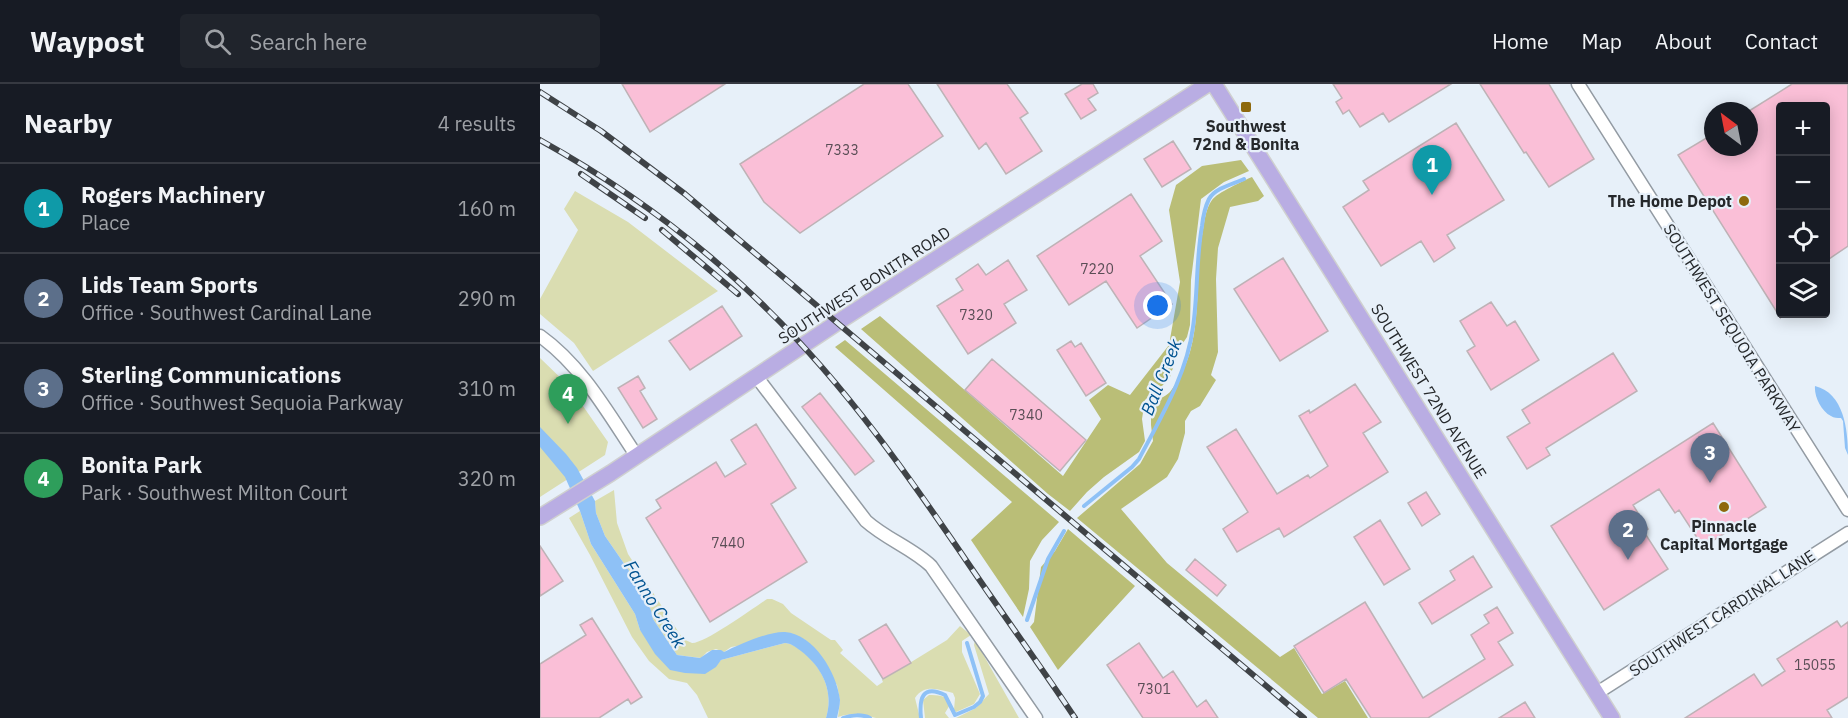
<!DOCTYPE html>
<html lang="en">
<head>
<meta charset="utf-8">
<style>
  :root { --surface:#171b24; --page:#20242c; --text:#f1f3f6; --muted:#9ea1a6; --line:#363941; --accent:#ea580c }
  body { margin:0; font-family:"IBM Plex Sans",sans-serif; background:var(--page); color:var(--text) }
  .controls { position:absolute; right:18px; top:18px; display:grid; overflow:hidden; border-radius:6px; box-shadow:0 3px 15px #0003 }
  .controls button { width:54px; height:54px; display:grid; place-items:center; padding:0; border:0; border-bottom:2px solid var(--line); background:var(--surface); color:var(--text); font:30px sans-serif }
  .compass { position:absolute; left:1164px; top:18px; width:54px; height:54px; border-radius:50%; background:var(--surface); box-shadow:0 3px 15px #0003; rotate:328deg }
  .you { position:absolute; left:618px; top:222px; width:21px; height:21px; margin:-15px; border:4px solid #fff; border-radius:50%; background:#1a73e8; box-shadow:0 0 0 9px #1a73e833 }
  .badge { display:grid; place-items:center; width:39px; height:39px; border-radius:50%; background:var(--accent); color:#fff; font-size:20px; font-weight:700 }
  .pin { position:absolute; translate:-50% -50px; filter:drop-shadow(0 2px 3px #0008) }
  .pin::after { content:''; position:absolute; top:32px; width:21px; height:18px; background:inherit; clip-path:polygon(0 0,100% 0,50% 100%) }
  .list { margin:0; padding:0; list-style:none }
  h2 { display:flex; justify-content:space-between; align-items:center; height:78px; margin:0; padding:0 24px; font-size:26px }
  h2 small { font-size:20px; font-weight:400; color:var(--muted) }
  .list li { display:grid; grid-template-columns:39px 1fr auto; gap:18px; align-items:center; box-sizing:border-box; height:90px; padding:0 24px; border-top:2px solid var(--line) }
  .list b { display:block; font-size:22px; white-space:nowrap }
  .list p { margin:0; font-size:20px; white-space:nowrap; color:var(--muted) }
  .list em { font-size:20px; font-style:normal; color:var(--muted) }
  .icon { flex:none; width:33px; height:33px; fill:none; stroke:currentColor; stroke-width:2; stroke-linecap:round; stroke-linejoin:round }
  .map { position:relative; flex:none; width:1308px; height:634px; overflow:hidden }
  header { display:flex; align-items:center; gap:36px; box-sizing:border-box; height:84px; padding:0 30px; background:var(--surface); border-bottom:2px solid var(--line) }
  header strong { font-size:28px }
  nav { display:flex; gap:33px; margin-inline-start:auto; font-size:21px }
  .search { width:420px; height:54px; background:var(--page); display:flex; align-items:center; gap:15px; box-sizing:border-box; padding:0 21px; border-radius:6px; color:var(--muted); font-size:22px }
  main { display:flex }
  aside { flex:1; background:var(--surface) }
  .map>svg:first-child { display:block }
</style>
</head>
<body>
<header>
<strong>Waypost</strong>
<div class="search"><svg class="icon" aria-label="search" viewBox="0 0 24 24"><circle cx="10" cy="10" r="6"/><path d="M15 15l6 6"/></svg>Search here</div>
<nav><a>Home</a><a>Map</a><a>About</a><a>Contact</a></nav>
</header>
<main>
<aside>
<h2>Nearby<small>4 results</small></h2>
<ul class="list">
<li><span class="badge" style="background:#0f9aa8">1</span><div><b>Rogers Machinery</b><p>Place</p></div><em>160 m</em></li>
<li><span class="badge" style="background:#5c6f8a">2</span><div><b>Lids Team Sports</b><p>Office · Southwest Cardinal Lane</p></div><em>290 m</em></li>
<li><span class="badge" style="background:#5c6f8a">3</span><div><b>Sterling Communications</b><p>Office · Southwest Sequoia Parkway</p></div><em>310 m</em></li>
<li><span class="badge" style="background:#2e9e5b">4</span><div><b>Bonita Park</b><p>Park · Southwest Milton Court</p></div><em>320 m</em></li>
</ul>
</aside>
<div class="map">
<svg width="1308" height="634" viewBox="0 0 1308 634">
  <rect width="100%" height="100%" fill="#e7f0f9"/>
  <path fill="#daddb1" d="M35 107 88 138 178 207 53 287 34 259 0 230V215L38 146 24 125Z
    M0 274 29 302 68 358 65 371 0 413Z
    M74 406 77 439 88 470 143 555C146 556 149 558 152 559 164 560 215 523 227 515H232L243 520 251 529 291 556H295L303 566 300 569 337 602 343 598 342 596 407 556 420 542 431 551 422 557V568L440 610 434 620 416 628 414 626 415 614 413 609C398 605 384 600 375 614L380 634C367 634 347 634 336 634 320 630 315 628 298 633L300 617 297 601 264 555 197 562 191 563 184 568 176 565 167 568 161 574 137 571 113 535 111 526 94 494 65 452 56 429 55 417Z
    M40 427 51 460 95 530 100 546 155 588C168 590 173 585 181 576L245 559C253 560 256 563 262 567 283 584 294 608 286 634H168L157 611 147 599 129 595 109 577 92 553 50 471 29 434Z
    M435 556 479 634H416L436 624 449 610 434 561Z
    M389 611C397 611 406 611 411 619L405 629 409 634H385L383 616Z"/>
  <path fill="#babe77" d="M701 76 709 87 684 98 661 115 651 196 650 241 647 253 639 265 630 293 622 302 614 307 605 316 602 335 605 357 599 368 564 393 547 408 530 427 508 410 321 245 340 232 523 392 561 335 549 316 568 301 590 311 629 261 640 198 629 126 636 101 662 82Z
    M712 93 724 112 718 117 690 123 678 164 676 195 678 268 671 291 676 296 660 322 651 327 645 337V349L638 375 627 393 581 425 627 479 740 573 754 564 782 610 805 597 828 634H778L537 434 600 380 613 357 611 341V321C616 316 625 313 630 308 666 262 653 204 662 152 664 141 665 125 672 116 677 109 703 97 712 93Z
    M305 256 519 438 502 456 490 477 489 505 483 533 431 456 472 418 295 263Z
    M528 445 595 502 518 586 490 543 494 538 501 483 515 467Z"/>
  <path fill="#8ec1f6" d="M1275 302C1304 309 1308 346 1308 371L1305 364 1303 337 1301 334C1297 334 1294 334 1291 332 1281 327 1274 312 1275 302Z
    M0 343 26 370 37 384 55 417 56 429 65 452 94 494 111 526 113 535 137 571 160 574 172 566H181L184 568C198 561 229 547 245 548 274 550 297 589 300 616 300 622 298 628 297 634H286C294 608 283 584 261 567 255 563 253 560 245 559L181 576 176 583 165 590 145 589 130 586 115 570 100 546 95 530 51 460 40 427 25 393 0 363Z"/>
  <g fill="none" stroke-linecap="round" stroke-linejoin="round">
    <path stroke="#8ec1f6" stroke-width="4" d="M544 422 592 383 599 375C621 333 647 290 653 243 658 209 656 175 662 142 663 133 665 123 669 115 675 104 693 100 704 95
      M487 536 508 475 524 447
      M303 634C311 631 322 630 330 634
      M381 634C379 615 382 600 405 611L415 631 434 623 440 618 443 612 427 559"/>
  </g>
  <path fill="#fabfd7" stroke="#beb2b6" stroke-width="1.5" d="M82 0H185L110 48Z
    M324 0H368L403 52 260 149 224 118 200 80Z
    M397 0H467L488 29 480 34 502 67 466 90 446 59 439 65Z
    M542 0H553L558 9 548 15 556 26 541 35 525 10Z
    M793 0H911L849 38 843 29 820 43 809 26 803 30 796 18 802 14Z
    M940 0H1009L1054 75 1009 103 986 68 984 69Z
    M1252 0H1308V162L1286 177V22H1240V233L1138 71 1173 50V63H1209V27Z
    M916 39 964 116 907 151 915 164 894 178 881 157 841 182 803 123 829 106 823 97Z
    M633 57 651 85 622 103 604 75Z
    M591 110 622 157 600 172 632 220 597 244 566 197 529 221 497 172Z
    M743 174 788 247 740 277 694 205Z
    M468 176 487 206 464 220 476 239 428 270 397 222 423 206 416 195 438 180 446 191Z
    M951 218 967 242 975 237 999 276 951 306 927 267 935 262 920 237Z
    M182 222 202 252 150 286 129 257Z
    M531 257 535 263 541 259 566 299 546 312 517 266Z
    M1073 269 1097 307 1006 364 1010 371 987 385 967 353 990 339 982 326Z
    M452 275 546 356 520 387 425 306Z
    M98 292 105 304 100 307 117 335 103 344 78 304Z
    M815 300 841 338 823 349 848 388 744 453 739 444 697 468 683 445 708 428 667 363 696 345 737 410 768 391 770 394 788 382 759 332 769 326 770 329Z
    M280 309 334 377 315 391 262 323Z
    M1173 339 1226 423 1163 463 1139 426 1135 429 1119 405 1093 421 1108 445 1104 448 1128 485 1064 526 1011 442Z
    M216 340 256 404 231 420 267 478 170 538 106 434 121 424 116 416 176 378 185 393 206 380 191 356Z
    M886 408 900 430 882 442 868 419Z
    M840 436 870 485 844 501 814 453Z
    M0 462 23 497 0 512Z
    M933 472 952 503 892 540 879 519 915 496 910 487Z
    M655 475 686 501 677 512 646 486Z
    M825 518 883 614 945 575 931 551 949 539 944 531 957 523 973 549 958 558 973 581 888 634H831L806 595 784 609 754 562Z
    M52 534 102 613 91 620 88 615 59 634H0V580L46 551 40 541Z
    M1297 537 1301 543 1308 538V613L1287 626 1292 634H1145L1214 590 1222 602 1245 587 1237 575Z
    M346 540 371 579 343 595 319 556Z
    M599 559 623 594 633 587 657 623 666 616 678 634H603L567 581Z
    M985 618 995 634H959Z"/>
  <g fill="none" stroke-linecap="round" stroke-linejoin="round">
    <defs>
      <path id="minor" d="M1038 0 1308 426
        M0 252C42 282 68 329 96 371
        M216 292 326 437C346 455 372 464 391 482L496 634
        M1057 609 1308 449"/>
      <path id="major" d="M674 0 1072 634
        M0 433 71 389 298 238 668 0"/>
    </defs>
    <use href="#minor" stroke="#939ba3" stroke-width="15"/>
    <use href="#major" stroke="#cfd0d0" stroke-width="18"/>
    <use href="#minor" stroke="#fff" stroke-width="12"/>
    <use href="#major" stroke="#b9ade3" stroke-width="15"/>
    <defs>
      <path id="rail" d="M0 8 61 47 145 110 764 634
        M0 56C83 102 161 159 228 226 307 303 370 394 432 485 466 535 502 584 535 634
        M41 90 105 134
        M122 146 198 210"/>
    </defs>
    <use href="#rail" stroke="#3f4347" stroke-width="6"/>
    <use href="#rail" stroke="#e7f0f9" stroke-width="4" stroke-dasharray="11" stroke-linecap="butt"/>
  </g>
  <g fill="#8e690d" stroke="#e7f0f9" stroke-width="2">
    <rect x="700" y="17" width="12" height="12" rx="3"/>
    <circle cx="1204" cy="117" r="6"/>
    <circle cx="1184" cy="423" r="6"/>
  </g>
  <g text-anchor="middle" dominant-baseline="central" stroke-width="4.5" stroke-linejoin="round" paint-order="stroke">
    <g font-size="14" fill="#5a4e56">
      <text x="302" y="66">7333</text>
      <text x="557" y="185">7220</text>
      <text x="436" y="231">7320</text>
      <text x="486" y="331">7340</text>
      <text x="188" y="459">7440</text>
      <text x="1275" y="581">15055</text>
      <text x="614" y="605">7301</text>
    </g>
    <g font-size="16" font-weight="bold" fill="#25282b" stroke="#e7f0f9">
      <text x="706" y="42">Southwest<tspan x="706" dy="18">72nd &amp; Bonita</tspan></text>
      <text x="1192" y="117" text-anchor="end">The Home Depot</text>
      <text x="1184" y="442">Pinnacle<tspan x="1184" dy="18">Capital Mortgage</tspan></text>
    </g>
    <g font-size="16" fill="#25282b" stroke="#e7f0f9">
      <text transform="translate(324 201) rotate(-33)">SOUTHWEST BONITA ROAD</text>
      <text transform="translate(1192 244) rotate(58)">SOUTHWEST SEQUOIA PARKWAY</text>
      <text transform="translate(889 307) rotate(58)">SOUTHWEST 72ND AVENUE</text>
      <text transform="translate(1182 529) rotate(-33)">SOUTHWEST CARDINAL LANE</text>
    </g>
    <g font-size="18" font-style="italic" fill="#005391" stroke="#e7f0f9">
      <text transform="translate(621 293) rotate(-68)">Ball Creek</text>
      <text transform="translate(115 520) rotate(58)">Fanno Creek</text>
    </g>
  </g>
</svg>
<div class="controls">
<button>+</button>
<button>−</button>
<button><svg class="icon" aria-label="locate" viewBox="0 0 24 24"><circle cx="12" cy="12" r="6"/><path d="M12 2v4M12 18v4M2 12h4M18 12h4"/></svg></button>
<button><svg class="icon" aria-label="layers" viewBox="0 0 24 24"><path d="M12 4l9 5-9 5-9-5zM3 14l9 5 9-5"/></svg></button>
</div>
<svg class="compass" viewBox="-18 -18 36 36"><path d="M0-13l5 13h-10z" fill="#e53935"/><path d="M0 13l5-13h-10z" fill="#9ea1a6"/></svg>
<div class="you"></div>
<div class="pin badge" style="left:892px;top:111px;background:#0f9aa8">1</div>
<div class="pin badge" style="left:1088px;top:476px;background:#5c6f8a">2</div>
<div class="pin badge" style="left:1170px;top:399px;background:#5c6f8a">3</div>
<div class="pin badge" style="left:28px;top:340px;background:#2e9e5b">4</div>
</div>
</main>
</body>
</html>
